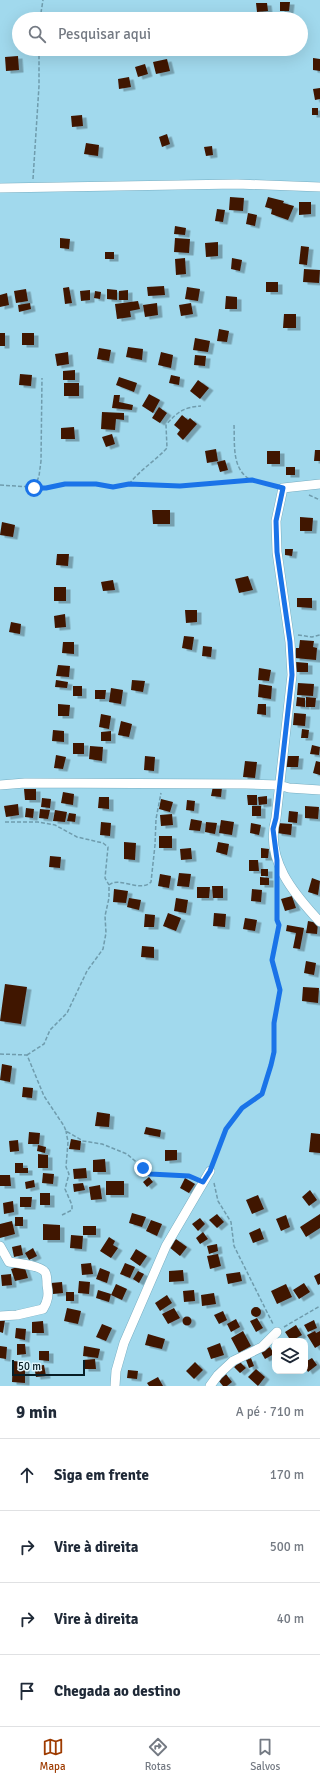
<!DOCTYPE html>
<html lang="pt">
<head>
<meta charset="utf-8">
<style>
  :root { --surface:#fff; --page:#f2f2f3; --text:#1f2937; --muted:#747a83; --line:#e0e1e3; --accent:#9e3b00 }
  body { margin:0; font-family:Signika,sans-serif; background:var(--page); color:var(--text) }
  .controls { position:absolute; right:12px; bottom:12px; display:grid; overflow:hidden; border-radius:8px; box-shadow:0 4px 16px #0002 }
  .controls button { width:36px; height:36px; display:grid; place-items:center; padding:0; border:0; border-bottom:1px solid var(--line); background:var(--surface); color:var(--text); font:20px sans-serif }
  .scale { position:absolute; left:12px; bottom:10px; width:73px; box-sizing:border-box; padding-left:4px; border:2px solid #071d25; border-top:0; font-size:11px; line-height:14px; white-space:nowrap; color:#071d25; -webkit-text-stroke:3px #def4fc; paint-order:stroke }
  .stop { position:absolute; width:12px; height:12px; margin:-9px; border:3px solid #1a73e8; border-radius:50%; background:#fff }
  .stop.end { background:#1a73e8; border-color:#fff; box-shadow:0 1px 4px #0008 }
  .list { margin:0; padding:0; list-style:none }
  h2 { display:flex; justify-content:space-between; align-items:center; height:52px; margin:0; padding:0 16px; font-size:17px }
  h2 small { font-size:13px; font-weight:400; color:var(--muted) }
  .list li { display:grid; grid-template-columns:26px 1fr auto; gap:12px; align-items:center; box-sizing:border-box; height:72px; padding:0 16px; border-top:1px solid var(--line) }
  .list b { display:block; font-size:15px; white-space:nowrap }
  .list em { font-size:13px; font-style:normal; color:var(--muted) }
  .icon { flex:none; width:22px; height:22px; fill:none; stroke:currentColor; stroke-width:2; stroke-linecap:round; stroke-linejoin:round }
  .map { position:relative; flex:none; width:320px; height:1386px; overflow:hidden }
  .search { position:absolute; background:var(--surface); box-shadow:0 4px 16px #0002; left:12px; right:12px; top:12px; height:44px; display:flex; align-items:center; gap:10px; box-sizing:border-box; padding:0 14px; border-radius:22px; color:var(--muted); font-size:15px }
  .sheet { height:340px; background:var(--surface) }
  nav { display:flex; justify-content:space-around; align-items:center; box-sizing:border-box; height:56px; border-top:1px solid var(--line); background:var(--surface); font-size:11px; color:var(--muted) }
  nav a { display:grid; justify-items:center; gap:2px }
  nav .on { color:var(--accent) }
  .map>svg:first-child { display:block }
</style>
</head>
<body>
<div class="map">
<svg width="320" height="1386" viewBox="0 0 320 1386">
  <defs>
    <filter id="shadow"><feDropShadow dx="4.5" dy="2.5" stdDeviation="0" flood-color="#0004"/></filter>
  </defs>
  <rect width="100%" height="100%" fill="#a1d9ed"/>
  <path fill="#3f1502" filter="url(#shadow)" d="M280 2H290L289 11H280Z
    M256 3H267L268 11 257 12Z
    M18 56 19 70 6 71 5 57Z
    M313 58 320 59V71L313 70Z
    M167 59 170 71 156 74 153 62Z
    M145 64 148 74 138 77 135 67Z
    M129 77 131 87 119 89 118 79Z
    M320 88V99L315 100 313 89Z
    M312 108H318V115H312Z
    M82 115 83 126 72 127 71 116Z
    M167 134 170 144 162 147 159 137Z
    M86 143 99 145 98 156 84 154Z
    M212 146 213 155 206 156 204 147Z
    M230 197 244 198 243 211 229 210Z
    M268 197 284 201 283 203 294 206 288 220 271 214 272 209 265 207Z
    M299 202H311V214L299 215Z
    M217 209 225 210 223 222 215 221Z
    M248 213 257 215 255 226 246 224Z
    M175 226 186 228 185 235 174 234Z
    M60 238 70 239 69 249 60 248Z
    M175 238 190 239 189 253 174 252Z
    M218 242V256L206 257 205 243Z
    M301 246 309 247 307 265 299 264Z
    M105 252H114V259H105Z
    M185 258 186 274 176 275 175 259Z
    M232 258 242 260 240 271 231 269Z
    M304 269 320 270 319 283 303 282Z
    M266 282H278V292H266Z
    M164 286 165 295 148 296 147 287Z
    M69 287 72 303 65 304 63 288Z
    M187 287 200 289 198 301 185 299Z
    M26 289 28 301 16 303 14 291Z
    M107 289 117 290V300L107 299Z
    M90 290V300L81 301 80 291Z
    M128 290V300H119V291Z
    M95 291 101 292 100 299 94 298Z
    M7 293 9 305 0 307V295Z
    M226 296 237 297V309H225Z
    M138 301 140 309 130 311 131 317 117 319 115 304Z
    M30 303 31 309 19 312 18 305Z
    M157 303 158 315 145 317 143 305Z
    M191 303 193 314 181 316 179 305Z
    M284 314H296V328H283Z
    M219 329 229 331 227 342 217 341Z
    M0 333H5V346H0Z
    M22 333H34V345H22Z
    M195 338 210 341 208 352 193 350Z
    M128 347 143 349 142 360 126 357Z
    M99 348 111 350 109 361 97 359Z
    M68 352 69 364 57 366 55 354Z
    M161 352 173 355 171 368 158 365Z
    M195 355 206 356 205 366 194 365Z
    M75 370V380H63V371Z
    M20 374 32 375 31 386 19 385Z
    M171 375 180 377 179 385 169 383Z
    M119 377 137 383 134 392 116 385Z
    M198 380 209 388 200 399 190 391Z
    M64 383H79V396H64Z
    M149 394 160 400 153 413 142 406Z
    M114 395H120L119 402 133 405 132 410 112 408Z
    M159 407 167 413 160 423 152 418Z
    M102 412 124 413V420L116 419 115 430 101 429Z
    M182 415 188 420 190 418 197 424 183 440 177 434 180 430 174 425Z
    M74 427 75 439H61V428Z
    M112 434 115 444 106 447 102 437Z
    M216 449 218 461 207 463 205 451Z
    M315 450H320V461H314Z
    M267 451H280V464H267Z
    M225 460 228 470 220 472 217 462Z
    M286 467H295V475H286Z
    M152 510H170V524H153Z
    M300 517 313 518 312 531H300Z
    M2 522 15 525 13 537 0 535Z
    M285 549H293L292 556 285 555Z
    M57 554H69L68 566 56 565Z
    M248 576 253 590 239 593 235 579Z
    M113 580 115 590 103 591 101 582Z
    M54 587H66V601H54Z
    M297 598H312V608L297 607Z
    M185 610H197V622L186 623Z
    M65 614 66 627 55 628 54 616Z
    M11 622 21 624 20 634 9 632Z
    M184 636 194 637 192 650 182 648Z
    M300 640 314 641 313 647 317 648 316 660 295 658 296 648H299Z
    M63 642H74V654L62 653Z
    M203 646 212 647 211 657 202 656Z
    M296 662 308 663V672H295Z
    M58 665 70 666 69 677 56 676Z
    M259 668 271 670 269 681 258 680Z
    M56 680 68 682 67 688 55 687Z
    M132 680 145 681 143 692 131 690Z
    M298 683 314 684 313 696 297 695Z
    M259 684 272 686 271 699 258 697Z
    M73 686H82V696H73Z
    M111 688 123 690 121 704 109 702Z
    M95 690H106L105 699H95Z
    M297 697 305 698V707L296 706Z
    M306 697 316 698 315 707H306Z
    M58 704 70 705 69 716H58Z
    M258 704H266V715L257 714Z
    M294 713 306 714 305 726 293 725Z
    M101 714 111 716 109 729 99 727Z
    M121 721 132 724 129 737 118 735Z
    M302 729 309 730 308 738H301Z
    M53 730 64 731V742L52 741Z
    M111 731V741H101V732Z
    M73 743H84V754H73Z
    M312 745 320 747 319 755 310 754Z
    M90 746 103 747 102 761 89 759Z
    M56 755 66 757 63 769 54 768Z
    M145 756 155 757 154 771 144 770Z
    M287 756H299L298 767H286Z
    M245 761 257 762 255 778 243 777Z
    M316 761 320 762V775L313 773Z
    M213 786 222 787 221 797 211 796Z
    M24 789H36V800H25Z
    M63 792 74 794 73 805 61 803Z
    M247 795H257V805H248Z
    M267 796V804L259 805 258 797Z
    M99 797H109V809L98 808Z
    M42 798 51 799 50 808 41 807Z
    M161 799 173 802 170 812 159 809Z
    M187 800 195 801 194 811 186 810Z
    M18 804 19 815 6 817 4 806Z
    M252 806H261V816H252Z
    M305 806 319 807 318 819 305 818Z
    M26 808 34 809 33 818 25 817Z
    M40 809 50 810 48 819 39 818Z
    M55 810 67 812 65 822 53 821Z
    M289 811 298 812 297 823 288 822Z
    M69 813 76 814 75 822 67 821Z
    M172 814 173 825 161 826 160 815Z
    M191 819 202 821 200 831 189 830Z
    M221 820 234 822 232 835 219 833Z
    M101 822 111 823 110 836 100 835Z
    M206 822 217 823 215 834 205 832Z
    M251 823 261 825 259 835 250 833Z
    M277 823 292 824 291 835 277 833Z
    M159 836H172V848H159Z
    M124 842 136 843 135 860 124 859Z
    M218 842 229 844 227 855 216 852Z
    M191 848 192 859 181 860 180 849Z
    M261 848 269 849 268 858H261Z
    M50 856 61 857 60 868 49 867Z
    M249 860H258L259 871H249Z
    M261 869H268V876H261Z
    M179 873 191 874 189 887 177 886Z
    M160 874 171 876 169 888 158 886Z
    M260 877 269 878V885H260Z
    M312 878 320 881 318 895 308 892Z
    M212 886H223V898H213Z
    M197 887H210L209 898H197Z
    M114 889 128 891 126 903 113 902Z
    M252 889 262 890 261 902 251 901Z
    M292 896 296 908 285 911 281 899Z
    M129 898 141 900 139 910 127 907Z
    M176 898 188 900 186 913 174 911Z
    M168 913 181 918 176 931 163 926Z
    M214 913 226 914 225 927 213 926Z
    M145 914 155 915 154 927H144Z
    M245 918 257 920 255 931 243 929Z
    M308 921 318 923 317 934 306 933Z
    M287 925 304 928 300 949 293 948 296 933 286 931Z
    M142 946 154 947V958L141 957Z
    M306 961 316 963 314 975 304 973Z
    M5 984 27 987 21 1024 0 1021Z
    M303 987 319 988 318 1003 302 1001Z
    M2 1064 12 1066 10 1082 0 1080Z
    M23 1087 33 1088 32 1098 22 1097Z
    M97 1112 110 1114 109 1127 95 1126Z
    M146 1127 161 1130 160 1137 144 1134Z
    M29 1132 40 1133 39 1144H28Z
    M311 1133 320 1134V1153L309 1152Z
    M71 1139 81 1141 80 1150 69 1149Z
    M18 1140 19 1151 10 1152 9 1141Z
    M38 1145 46 1147 45 1153 37 1151Z
    M165 1150H177V1160L165 1161Z
    M38 1154 48 1155V1168H38Z
    M105 1159 106 1172H93V1160Z
    M15 1163H23V1168H28V1173H15Z
    M86 1168 87 1178 74 1179 73 1169Z
    M43 1173 54 1174 53 1184 42 1183Z
    M0 1175H10L11 1186H0Z
    M149 1177 153 1182 147 1187 143 1182Z
    M185 1178 195 1184 189 1193 180 1188Z
    M34 1180 35 1187 26 1189 25 1182Z
    M106 1181H124V1195H106Z
    M83 1183 85 1190 74 1192 73 1184Z
    M100 1185 102 1199 91 1200 89 1187Z
    M310 1190 317 1200 309 1206 302 1197Z
    M40 1193H50V1205H40Z
    M258 1195 264 1209 252 1214 246 1200Z
    M20 1197H32L31 1207H20Z
    M13 1201 14 1212 4 1214 3 1203Z
    M132 1213 146 1217 142 1227 129 1223Z
    M217 1214 224 1222 217 1228 209 1220Z
    M320 1214V1228L306 1237 300 1227Z
    M286 1215 290 1227 281 1231 276 1219Z
    M15 1217H23V1226H15Z
    M200 1218 205 1224 198 1231 192 1224Z
    M151 1220 162 1224 157 1236 146 1231Z
    M12 1221 15 1234 0 1238V1224Z
    M43 1224 60 1225V1240H43Z
    M83 1226H96V1235H83Z
    M260 1228 264 1239 253 1243 249 1233Z
    M203 1232 208 1239 200 1244 196 1238Z
    M71 1235 83 1236 82 1249 70 1248Z
    M109 1237 115 1241 113 1245 118 1248 111 1258 100 1251Z
    M176 1239 187 1247 180 1256 169 1247Z
    M217 1244 218 1251 209 1254 207 1246Z
    M21 1245 23 1255 14 1257 12 1247Z
    M33 1248 37 1256 29 1260 25 1253Z
    M136 1249 147 1256 140 1266 130 1259Z
    M218 1254 221 1266 210 1269 207 1256Z
    M91 1263 93 1274 82 1275 81 1264Z
    M125 1263 135 1267 130 1278 120 1274Z
    M24 1265 28 1278 15 1281 11 1269Z
    M100 1268 110 1272 107 1283 96 1279Z
    M183 1270 184 1281 169 1282V1271Z
    M138 1271 144 1274 139 1283 133 1279Z
    M240 1272 242 1281 228 1284 226 1274Z
    M320 1273V1284L318 1285 314 1276Z
    M11 1274 12 1285 2 1286 1 1275Z
    M79 1281 90 1282 89 1294 78 1293Z
    M62 1282 63 1293 53 1294 51 1283Z
    M304 1283 310 1292 299 1299 293 1290Z
    M116 1284 127 1289 122 1300 111 1295Z
    M286 1284 292 1297 277 1304 271 1291Z
    M98 1290 111 1294 109 1302 96 1298Z
    M194 1290 195 1301 184 1302 183 1291Z
    M66 1292H74V1301H66Z
    M214 1293 216 1304 202 1306 201 1295Z
    M167 1295 172 1303 160 1311 155 1303Z
    M251 1312a5 5 0 1 1 10 0a5 5 0 1 1-10 0Z
    M67 1308 81 1311 78 1324 64 1321Z
    M174 1308 180 1318 168 1324 162 1314Z
    M223 1311 227 1320 219 1324 214 1315Z
    M182.5 1321a4.5 4.5 0 1 1 9 0a4.5 4.5 0 1 1-9 0Z
    M257 1318 263 1328 256 1332 250 1321Z
    M236 1319 240 1327 231 1332 227 1324Z
    M0 1320H5L3 1333 0 1332Z
    M314 1320 317 1328 308 1332 304 1325Z
    M43 1321 44 1333H32V1322Z
    M102 1324 112 1328 106 1341 96 1337Z
    M296 1325 302 1335 291 1341 285 1332Z
    M16 1328 26 1329 25 1340 15 1338Z
    M243 1331 251 1346 239 1353 231 1338Z
    M315 1331 316 1333 320 1331V1345L315 1348 307 1335Z
    M148 1334 165 1339 162 1349 145 1345Z
    M220 1343 224 1355 211 1359 207 1348Z
    M17 1344H25L26 1354 17 1355Z
    M0 1346 7 1347 6 1359 0 1358Z
    M84 1346 100 1349 98 1358 83 1356Z
    M270 1347 274 1354 265 1359 261 1352Z
    M39 1351H49V1361L39 1360Z
    M251 1358 254 1366 249 1368 246 1360Z
    M312 1358 317 1365 308 1372 305 1367V1362Z
    M95 1359 96 1369H84L83 1360Z
    M13 1361 25 1362V1383L12 1382Z
    M195 1362 203 1370 194 1379 186 1371Z
    M240 1362 246 1368 240 1373 234 1367Z
    M44 1365 46 1376 36 1377 34 1366Z
    M256 1369 265 1377 258 1386 248 1377Z
    M128 1370 138 1371 137 1379 127 1378Z
    M226 1374 232 1382 227 1386H223L218 1380Z
    M158 1377 163 1386H149L147 1383Z"/>
  <g fill="none" stroke-linecap="round" stroke-linejoin="round">
    <defs>
      <path id="street" d="M0 188 237 184 320 187
        M320 484 283 488 276 521 277 552 290 642 292 675 276 818C264 859 294 894 320 922
        M0 785 25 783 246 784 279 785 289 788 320 790
        M0 1246 9 1262C16 1263 40 1265 45 1272 47 1275 47 1281 47 1285 49 1295 48 1301 43 1309L17 1315 0 1316
        M115 1386 116 1371 124 1343 166 1246 210 1171
        M210 1386 218 1375 233 1361 262 1347 277 1332"/>
    </defs>
    <use href="#street" stroke="#77adc1" stroke-width="10"/>
    <path stroke="#6f9cad" stroke-width="1.5" stroke-dasharray="4 2" stroke-linecap="butt" d="M40 19 43 0
      M33 179 39 86V49
      M234 425C235 445 231 471 253 481 259 483 268 484 274 486
      M129 484C140 470 155 461 167 448L166 425C177 412 184 407 201 406
      M0 485 45 488 65 484H96L113 487 129 484 180 486 252 480
      M35 487 39 476 41 461 42 378
      M309 495 320 500
      M298 635 312 637 320 635
      M5 822H38L55 825 77 837 103 843 108 847 105 878 109 885
      M0 1054 27 1055 44 1096 64 1126 66 1131 83 1141 102 1144 127 1154 150 1174 189 1176 194 1178
      M27 1055 44 1044 50 1030 67 1013 87 971 103 949 106 933 105 916 109 898V885C119 876 140 893 151 882L155 845 156 819 161 793
      M214 1162 226 1129 242 1108 262 1094 271 1065 274 1052V1023L280 990 272 960 279 925 277 920V883
      M214 1183 218 1201 231 1222 234 1246 273 1324
      M62 1215 72 1210V1205L65 1189 69 1174 66 1167 68 1142 66 1131
      M284 1327 320 1306"/>
    <use href="#street" stroke="#fff" stroke-width="9"/>
  </g>
  <g fill="none" stroke-linecap="round" stroke-linejoin="round">
    <path stroke="#1a73e8" stroke-width="5" d="M34 488H46L65 484H96L113 487 129 484 180 486 252 480 283 488 276 521 277 552 290 642 292 675 276 818 273 829 277 860V920L279 925 272 960 280 990 274 1023V1052L271 1065 262 1094 242 1108 226 1129 210 1171 203 1182 189 1176 150 1174 143 1168"/>
  </g>
</svg>
<div class="controls">
<button><svg class="icon" aria-label="layers" viewBox="0 0 24 24"><path d="M12 4l9 5-9 5-9-5zM3 14l9 5 9-5"/></svg></button>
</div>
<div class="scale">50 m</div>
<div class="stop" style="left:34px;top:488px"></div>
<div class="stop end" style="left:143px;top:1168px"></div>
<div class="search"><svg class="icon" aria-label="search" viewBox="0 0 24 24"><circle cx="10" cy="10" r="6"/><path d="M15 15l6 6"/></svg>Pesquisar aqui</div>
</div>
<section class="sheet">
<h2>9 min<small>A pé · 710 m</small></h2>
<ul class="list">
<li><svg class="icon" aria-label="ahead" viewBox="0 0 24 24"><path d="M12 20V5M6 11l6-6 6 6"/></svg><div><b>Siga em frente</b></div><em>170 m</em></li>
<li><svg class="icon" aria-label="right" viewBox="0 0 24 24"><path d="M7 20v-9h11M14 6l5 5-5 5"/></svg><div><b>Vire à direita</b></div><em>500 m</em></li>
<li><svg class="icon" aria-label="right" viewBox="0 0 24 24"><path d="M7 20v-9h11M14 6l5 5-5 5"/></svg><div><b>Vire à direita</b></div><em>40 m</em></li>
<li><svg class="icon" aria-label="arrive" viewBox="0 0 24 24"><path d="M6 21V4h12l-3 4 3 4H6"/></svg><div><b>Chegada ao destino</b></div></li>
</ul>
</section>
<nav>
<a class="on"><svg class="icon" aria-label="map" viewBox="0 0 24 24"><path d="M3 6l6-2 6 2 6-2v14l-6 2-6-2-6 2zM9 4v14M15 6v14"/></svg>Mapa</a>
<a><svg class="icon" aria-label="directions" viewBox="0 0 24 24"><path d="M12 3l9 9-9 9-9-9zM9 14v-3h6M13 9l2 2-2 2"/></svg>Rotas</a>
<a><svg class="icon" aria-label="saved" viewBox="0 0 24 24"><path d="M7 4h10v16l-5-4-5 4z"/></svg>Salvos</a>
</nav>
</body>
</html>
